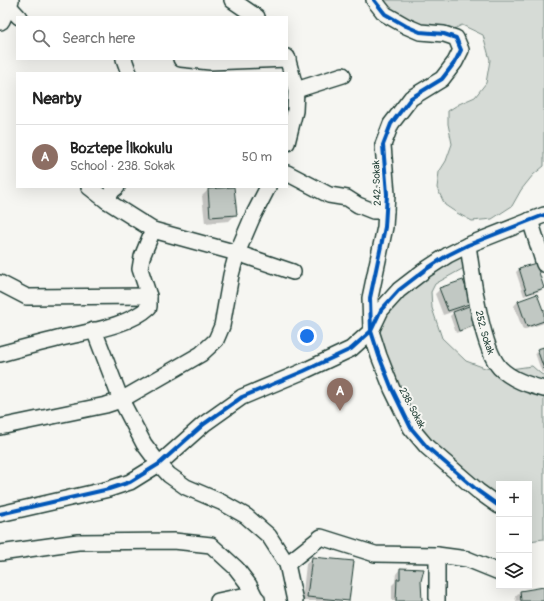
<!DOCTYPE html>
<html lang="en">
<head>
<meta charset="utf-8">
<style>
  :root { --surface:#fff; --page:#f2f2f2; --text:#222; --muted:#767676; --line:#e0e0e0; --accent:#1f3d34 }
  body { margin:0; font-family:Pangolin,sans-serif; background:var(--page); color:var(--text) }
  .controls { position:absolute; right:12px; bottom:12px; display:grid; overflow:hidden; border-radius:0px; box-shadow:0 4px 16px #0002 }
  .controls button { width:36px; height:36px; display:grid; place-items:center; padding:0; border:0; border-bottom:1px solid var(--line); background:var(--surface); color:var(--text); font:20px sans-serif }
  .you { position:absolute; left:307px; top:336px; width:14px; height:14px; margin:-10px; border:3px solid #fff; border-radius:50%; background:#1a73e8; box-shadow:0 0 0 6px #1a73e833 }
  .badge { display:grid; place-items:center; width:26px; height:26px; border-radius:50%; background:var(--accent); color:#fff; font-size:13px; font-weight:700 }
  .pin { position:absolute; translate:-50% -33px; filter:drop-shadow(0 1px 2px #0008) }
  .pin::after { content:''; position:absolute; top:21px; width:14px; height:12px; background:inherit; clip-path:polygon(0 0,100% 0,50% 100%) }
  .list { margin:0; padding:0; list-style:none }
  h2 { display:flex; justify-content:space-between; align-items:center; height:52px; margin:0; padding:0 16px; font-size:17px }
  h2 small { font-size:13px; font-weight:400; color:var(--muted) }
  .list li { display:grid; grid-template-columns:26px 1fr auto; gap:12px; align-items:center; box-sizing:border-box; height:64px; padding:0 16px; border-top:1px solid var(--line) }
  .list b { display:block; font-size:15px; white-space:nowrap }
  .list p { margin:0; font-size:13px; white-space:nowrap; color:var(--muted) }
  .list em { font-size:13px; font-style:normal; color:var(--muted) }
  .icon { flex:none; width:22px; height:22px; fill:none; stroke:currentColor; stroke-width:2; stroke-linecap:round; stroke-linejoin:round }
  .map { position:relative; flex:none; width:544px; height:601px; overflow:hidden }
  .search { position:absolute; background:var(--surface); box-shadow:0 4px 16px #0002; left:16px; top:16px; width:272px; height:44px; display:flex; align-items:center; gap:10px; box-sizing:border-box; padding:0 14px; border-radius:0px; color:var(--muted); font-size:15px }
  .panel { position:absolute; background:var(--surface); box-shadow:0 4px 16px #0002; left:16px; top:72px; width:272px; height:116px; border-radius:0px }
  .map>svg:first-child { display:block }
</style>
</head>
<body>
<div class="map">
<svg width="544" height="601" viewBox="0 0 544 601">
  <rect width="100%" height="100%" fill="#f6f6f2"/>
  <filter id="ink" filterUnits="userSpaceOnUse"><feTurbulence type="fractalNoise" baseFrequency=".025" numOctaves="2"/><feDisplacementMap in="SourceGraphic" scale="8" xChannelSelector="R" yChannelSelector="G"/><feConvolveMatrix kernelMatrix="1 2 1 2 8 2 1 2 1" color-interpolation-filters="sRGB"/></filter>
  <g filter="url(#ink)">
    <path fill="#d6dbd6" stroke="#7a8c85" d="M374 0H544V166L533 175 521 190 512 206 492 219 472 221 457 213 445 205 437 188 439 172 446 161 452 144 448 124V111L459 104 475 97 486 83 490 60 483 35 462 25 444 34 420 32Z
      M468 245 471 264 435 284 431 292 432 308 442 338 466 361 485 368 503 370 532 366 541 374 544 375V539L529 541V484H499V506L427 447 371 331 381 310Z"/>
    <path fill="#0003" d="M208 190 236 214 229 221 205 223 202 196Z
      M536 264 543 288 540 291 524 296 516 272 519 269Z
      M440 289 471 303 464 309 474 325 471 328 456 333 450 316 455 311 443 315 435 294Z
      M518 301 542 311 544 310V323L523 330 514 306Z
      M544 348V372L542 373 535 353 538 350Z
      M312 558 353 562 348 601H302L306 564Z
      M400 569 420 581 421 601H392V585L395 582 396 574Z
      M544 588V601H516L515 596 520 592Z"/>
    <path fill="#c1c8c3" stroke="#1f3d34" d="M234 187 237 215 210 217 208 189Z
      M536 263 544 288 527 294 519 268Z
      M463 280 472 303 448 311 439 288Z
      M537 294 543 310 544 309V321L527 327 518 301Z
      M469 306 475 325 459 331 453 312Z
      M544 347V369L537 349Z
      M312 557 354 561 349 601 307 597Z
      M400 568 424 569 421 581 422 601H396L397 579H400Z
      M544 587V601H521L520 591Z"/>
    <g fill="none" stroke-linecap="round" stroke-linejoin="round">
      <defs>
        <g id="minor">
          <path d="M232 0 257 17"/>
          <path d="M374 0 385 14 406 26 420 32 444 34 456 38 461 50 455 62 442 79 411 98 391 124 383 145 387 194 385 227 370 298 371 331 379 356 392 389 411 428 427 447 478 491 499 506"/>
          <path d="M7 4 19 17"/>
          <path d="M287 57 296 90 295 111 287 143"/>
          <path d="M124 59 129 73"/>
          <path d="M181 59 210 62 288 59"/>
          <path d="M296 90 343 75"/>
          <path d="M287 173 329 195 347 198 358 205 373 211H386"/>
          <path d="M89 187 107 201 153 230 237 253 293 272"/>
          <path d="M107 201 112 191 117 187"/>
          <path d="M530 220 544 264"/>
          <path id="s1" d="M468 245C472 273 481 348 500 368 512 380 529 385 544 389"/>
          <path d="M0 283 27 297 149 296"/>
          <path d="M94 330 121 400 144 444 159 464 169 475 186 487 221 502 246 516 269 536 287 564 295 601"/>
          <path d="M0 354C22 348 44 342 66 337 92 331 130 325 149 307V296L140 269 142 257 153 230"/>
          <path d="M0 427 106 405 121 400 201 354 216 340 222 326 231 275 237 253 252 218 268 187"/>
          <path d="M0 514 109 489 130 482 159 464 204 424 242 397 304 371 351 349 371 331 381 310 399 290 425 270 448 255 468 245 544 215"/>
          <path d="M0 553 78 542 174 541 211 545 236 568 249 585 257 601"/>
          <path d="M437 555V601"/>
          <path d="M287 564 321 537 375 554 437 555 467 559 499 572"/>
          <path d="M218 601 242 596 257 599"/>
        </g>
        <path id="major" d="M0 20 9 0"/>
      </defs>
      <use href="#minor" stroke="#1f3d34" stroke-width="18"/>
      <use href="#major" stroke="#1f3d34" stroke-width="22"/>
      <use href="#minor" stroke="#f6f6f2" stroke-width="15"/>
      <use href="#major" stroke="#f6f6f2" stroke-width="19"/>
      <defs>
        <path id="cycleway" d="M374 0 385 14 406 26 420 32 444 34 456 38 461 50 455 62 442 79 411 98 391 124 383 145 387 194 385 227 370 298 371 331 379 356 392 389 411 428 427 447 478 491 499 506
          M0 514 109 489 130 482 159 464 204 424 242 397 304 371 351 349 371 331 381 310 399 290 425 270 448 255 468 245 544 215"/>
      </defs>
      <use href="#cycleway" stroke="#f6f6f2" stroke-width="6"/>
      <use href="#cycleway" stroke="#0057b8" stroke-width="4"/>
    </g>
  </g>
  <g text-anchor="middle" dominant-baseline="central" stroke-width="4" stroke-linejoin="round" paint-order="stroke">
    <g font-size="10" fill="#1f3d34" stroke="#f6f6f2">
      <text transform="translate(377 183) rotate(-92)">242. Sokak</text>
      <text stroke="none"><textPath href="#s1" startOffset="89">252. Sokak</textPath></text>
      <text transform="translate(412 408) rotate(62)">238. Sokak</text>
    </g>
  </g>
</svg>
<div class="controls">
<button>+</button>
<button>−</button>
<button><svg class="icon" aria-label="layers" viewBox="0 0 24 24"><path d="M12 4l9 5-9 5-9-5zM3 14l9 5 9-5"/></svg></button>
</div>
<div class="you"></div>
<div class="pin badge" style="left:340px;top:411px;background:#8d6e63">A</div>
<div class="search"><svg class="icon" aria-label="search" viewBox="0 0 24 24"><circle cx="10" cy="10" r="6"/><path d="M15 15l6 6"/></svg>Search here</div>
<section class="panel">
<h2>Nearby<small></small></h2>
<ul class="list">
<li><span class="badge" style="background:#8d6e63">A</span><div><b>Boztepe İlkokulu</b><p>School · 238. Sokak</p></div><em>50 m</em></li>
</ul>
</section>
</div>
</body>
</html>
